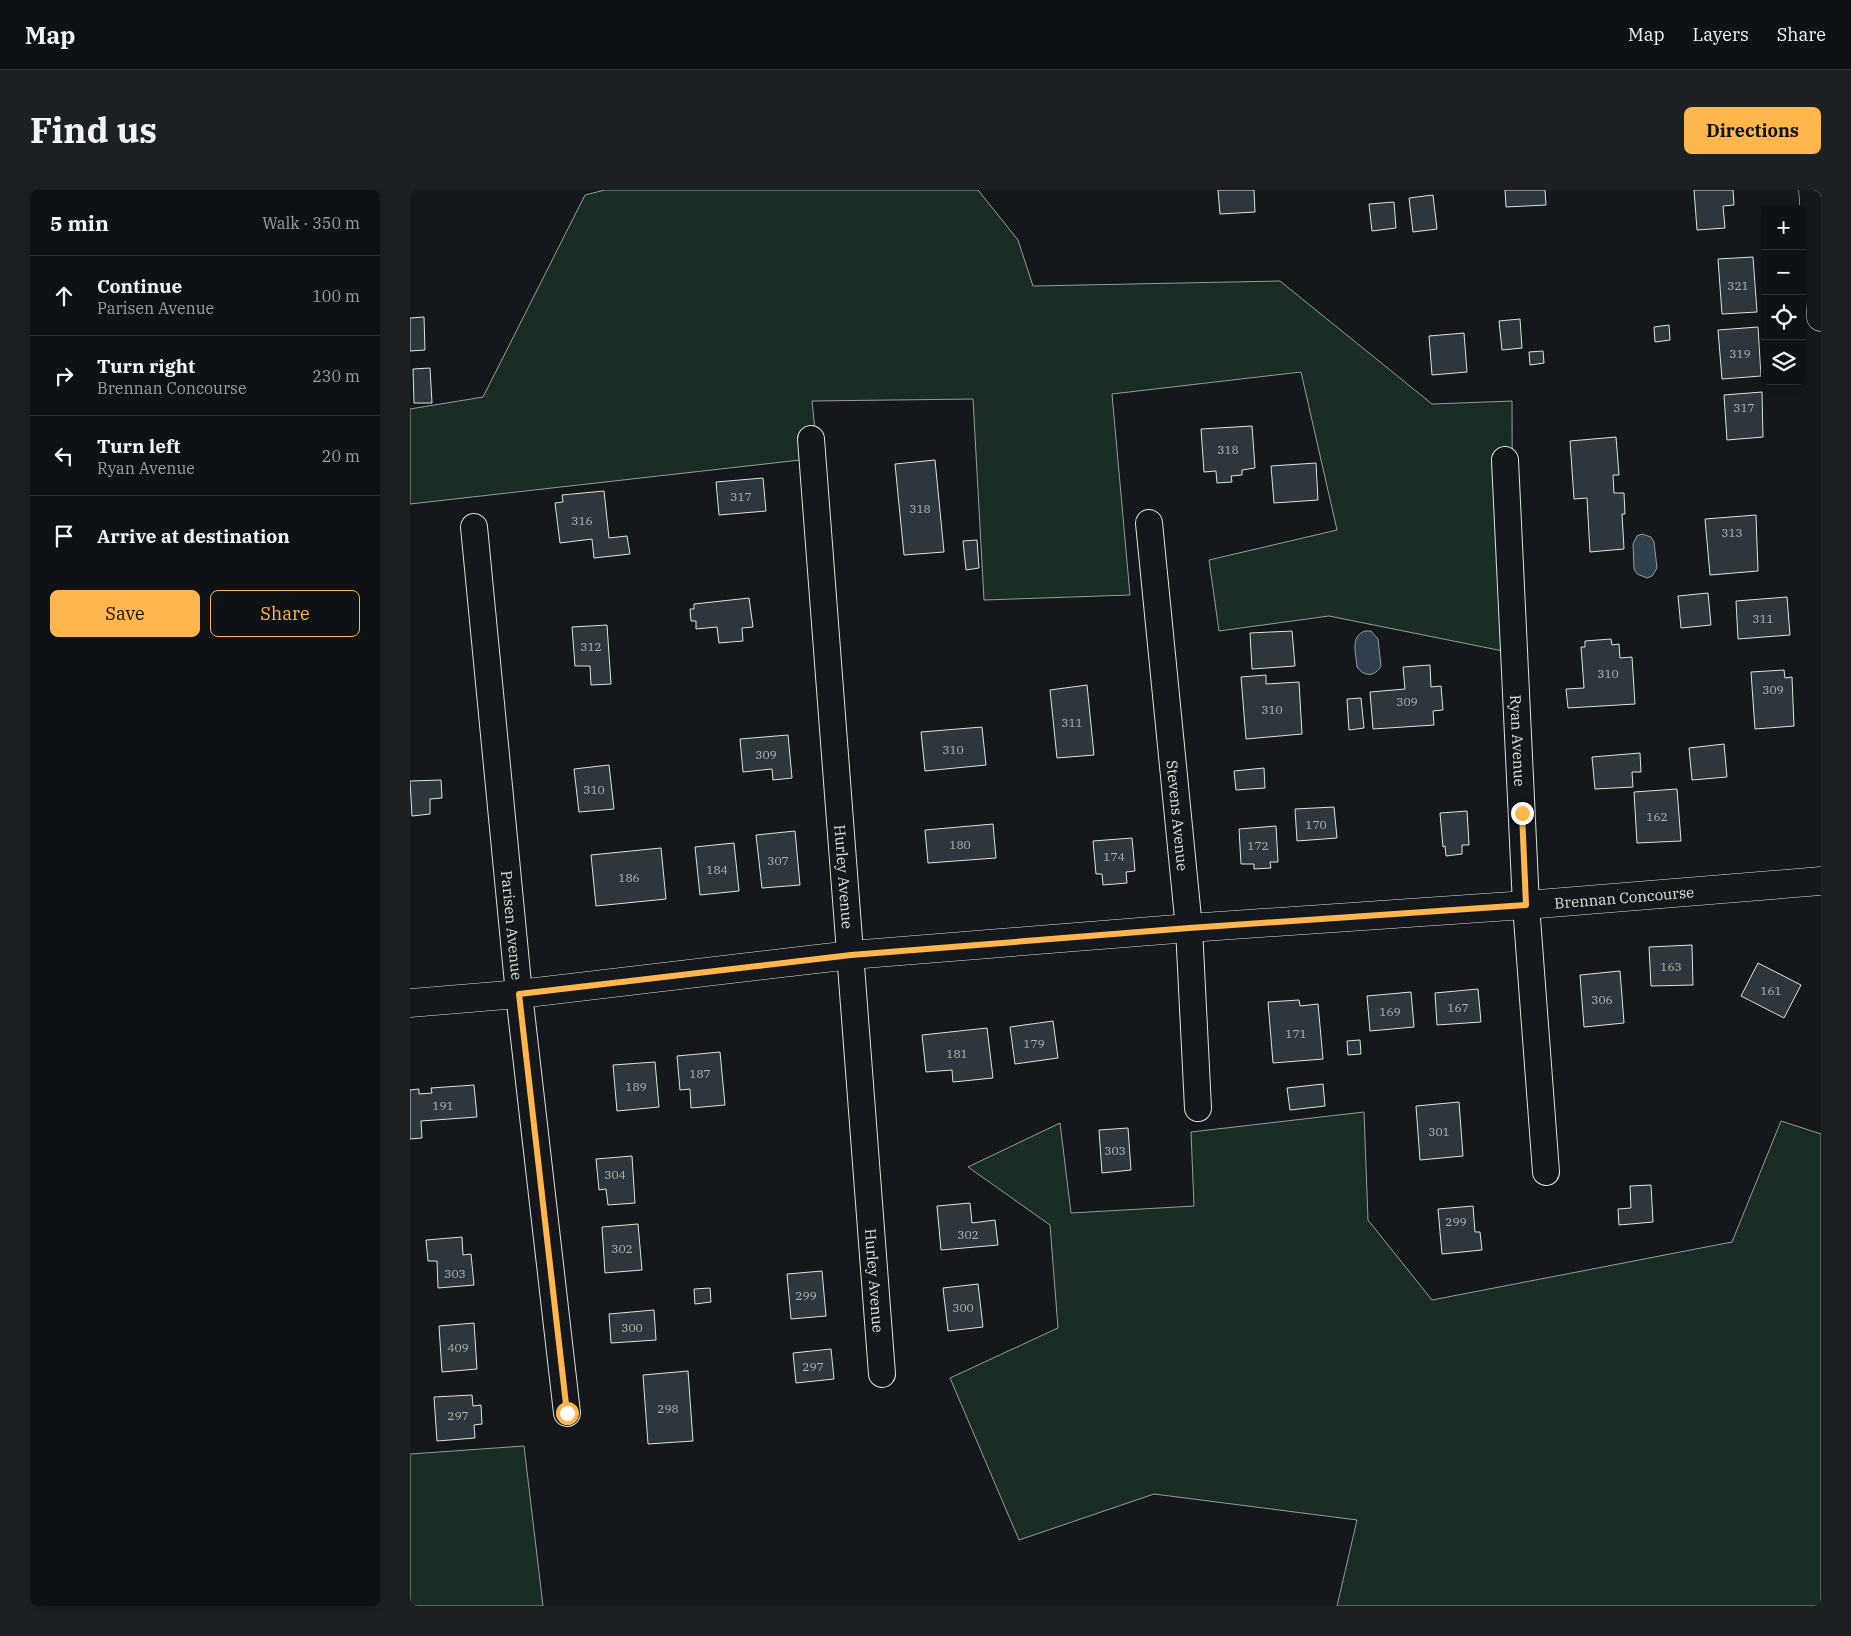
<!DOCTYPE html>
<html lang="en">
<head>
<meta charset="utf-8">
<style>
  :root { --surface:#0f1215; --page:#1d2022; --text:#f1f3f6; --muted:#9b9ea0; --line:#2f3234; --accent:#ffb74d }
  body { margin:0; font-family:"IBM Plex Serif",serif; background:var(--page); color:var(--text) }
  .controls { position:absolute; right:15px; top:15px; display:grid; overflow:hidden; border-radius:8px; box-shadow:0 2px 8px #0003 }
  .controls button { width:45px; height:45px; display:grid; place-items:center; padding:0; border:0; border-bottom:1px solid var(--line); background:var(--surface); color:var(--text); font:25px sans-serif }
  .stop { position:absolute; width:15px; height:15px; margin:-11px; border:4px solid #ffb74d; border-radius:50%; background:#fff }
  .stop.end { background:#ffb74d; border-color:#fff; box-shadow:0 1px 5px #0008 }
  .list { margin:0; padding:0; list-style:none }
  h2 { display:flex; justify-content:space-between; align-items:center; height:65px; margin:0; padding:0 20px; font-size:21px }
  h2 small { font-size:16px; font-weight:400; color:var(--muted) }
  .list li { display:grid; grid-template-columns:32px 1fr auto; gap:15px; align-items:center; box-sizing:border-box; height:80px; padding:0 20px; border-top:1px solid var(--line) }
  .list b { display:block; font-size:19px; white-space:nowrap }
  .list p { margin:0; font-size:16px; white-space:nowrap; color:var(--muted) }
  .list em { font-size:16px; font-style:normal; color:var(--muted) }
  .actions { display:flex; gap:10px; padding:15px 20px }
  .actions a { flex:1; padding:11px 0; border:1px solid var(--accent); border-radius:8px; text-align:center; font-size:18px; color:var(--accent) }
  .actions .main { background:var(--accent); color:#111 }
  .icon { flex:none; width:28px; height:28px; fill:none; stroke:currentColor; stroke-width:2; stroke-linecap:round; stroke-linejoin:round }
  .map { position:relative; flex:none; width:1411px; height:1416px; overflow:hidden; border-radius:8px }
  header { display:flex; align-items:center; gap:30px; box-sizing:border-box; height:70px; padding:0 25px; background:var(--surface); border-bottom:1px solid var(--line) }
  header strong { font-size:24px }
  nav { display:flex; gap:28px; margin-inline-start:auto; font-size:18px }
  .intro { display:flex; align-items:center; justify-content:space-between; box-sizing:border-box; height:120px; padding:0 30px }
  h1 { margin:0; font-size:35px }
  .button { padding:12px 22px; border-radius:8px; background:var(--accent); color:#111; font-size:18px; font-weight:700 }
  main { display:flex; gap:30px; padding:0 30px }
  aside { flex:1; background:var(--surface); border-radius:8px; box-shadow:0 2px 8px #0003 }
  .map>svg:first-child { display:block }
</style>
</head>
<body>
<header>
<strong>Map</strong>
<nav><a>Map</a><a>Layers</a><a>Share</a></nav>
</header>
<div class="intro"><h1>Find us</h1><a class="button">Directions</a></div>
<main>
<aside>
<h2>5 min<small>Walk · 350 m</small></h2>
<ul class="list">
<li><svg class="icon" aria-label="ahead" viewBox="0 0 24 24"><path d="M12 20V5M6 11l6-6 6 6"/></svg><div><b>Continue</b><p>Parisen Avenue</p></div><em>100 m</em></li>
<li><svg class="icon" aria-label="right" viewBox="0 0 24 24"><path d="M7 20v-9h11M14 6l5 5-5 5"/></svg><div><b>Turn right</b><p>Brennan Concourse</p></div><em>230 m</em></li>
<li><svg class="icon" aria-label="left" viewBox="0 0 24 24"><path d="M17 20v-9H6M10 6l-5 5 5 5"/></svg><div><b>Turn left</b><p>Ryan Avenue</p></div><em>20 m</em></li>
<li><svg class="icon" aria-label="arrive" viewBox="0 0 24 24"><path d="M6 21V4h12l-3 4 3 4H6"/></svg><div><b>Arrive at destination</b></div></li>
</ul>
<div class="actions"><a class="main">Save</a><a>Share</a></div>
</aside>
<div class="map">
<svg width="1411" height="1416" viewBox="0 0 1411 1416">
  <rect width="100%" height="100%" fill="#14181c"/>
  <path fill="#1a2d24" stroke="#939e99" d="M195 0H568L608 50 623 96 870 91 1022 214 1102 211 1103 463 919 426 809 441 799 370 927 340 891 182 702 204 720 405 574 410 563 209 402 211 408 268 0 314V219L73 207 175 5Z
    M954 922 958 1030 1022 1110 1322 1052 1371 931 1411 944V1416H927L947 1330 744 1304 609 1350 540 1188 648 1138 640 1035 558 977 650 933 661 1023 784 1016 781 942Z
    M114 1256 133 1416H0V1264Z"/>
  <path fill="#2f3f4d" stroke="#939e99" d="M1232 344 1241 347 1244 352 1247 378 1242 386 1237 388 1227 384 1224 379 1223 354 1227 346Z
    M955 441H961L968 449 971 476C965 487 954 487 947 477 946 464 940 446 955 441Z"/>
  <path fill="#2c363c" stroke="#d8e6dc" d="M808 0H844L845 22 810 24Z
    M1095 0H1135L1136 15 1096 17Z
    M1284 0H1323L1324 15 1313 16 1315 38 1287 40Z
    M1023 5 1027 39 1003 42 999 8Z
    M984 12 986 38 962 41 959 14Z
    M1343 67 1347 122 1312 124 1308 69Z
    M14 127 15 160 0 161V128Z
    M1110 129 1112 158 1092 160 1089 131Z
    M1259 135 1260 150 1245 152 1244 137Z
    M1348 137 1351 186 1312 189 1308 140Z
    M1054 143 1057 182 1022 185 1019 146Z
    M1133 161 1134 173 1120 175 1119 162Z
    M20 178 22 213H4L3 179Z
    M1352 202 1353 247 1317 250 1314 205Z
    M842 236 845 278 832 280V285L821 286 822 292 807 293 806 281 794 282 791 239Z
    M1206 247 1209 285H1203L1204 303H1214L1215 324H1212L1214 359 1180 362 1177 308 1164 309 1160 251Z
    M525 270 534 362 494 365 485 274Z
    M906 273 908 310 864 313 861 276Z
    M353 288 356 321 309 325 306 292Z
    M194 301 199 348 217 346 220 364 184 368 182 349 150 353 145 313 153 312 152 305Z
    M1346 325 1348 381 1300 385 1295 329Z
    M567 350 569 378 556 380 553 351Z
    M1298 403 1301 435 1271 438 1268 406Z
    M1377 407 1380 445 1328 449 1326 411Z
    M339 408 343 437 332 438 333 451 309 453 307 437 286 439V431H281L280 419H284V414Z
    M197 435 201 494 181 495 180 476H165L162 437Z
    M882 441 885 476 842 479 840 443Z
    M1201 449 1202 455 1209 454 1210 468 1222 467 1225 514 1158 518 1156 499 1174 498 1171 457H1175V451Z
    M1020 475 1021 497 1031 496 1033 520 1023 521 1024 535 963 539 960 502 995 499 993 477Z
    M1374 480 1375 488 1382 487 1384 536 1345 539 1341 482Z
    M856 485V494L889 492 892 544 836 549 831 487Z
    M677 495 684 565 647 568 640 500Z
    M951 508 954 538 939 540 937 509Z
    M572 537 576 575 515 581 511 542Z
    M378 545 382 588 363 590 362 579 333 582 330 549Z
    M1314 554 1317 587 1282 590 1279 558Z
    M1230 563 1231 582H1222L1223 597 1185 599 1182 567Z
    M199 575 204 619 169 622 164 579Z
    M854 578 855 598 826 600 824 581Z
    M31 590 32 608 20 609V624L2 626 0 591Z
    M1267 599 1271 651 1227 653 1224 602Z
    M924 617 927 648 887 651 885 619Z
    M1057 621 1059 655H1052V664L1036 666 1035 656 1033 657 1030 623Z
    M583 634 586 668 518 673 515 640Z
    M866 636 868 672H860L861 678 844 679V674H831L829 639Z
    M385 641 390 695 352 698 346 645Z
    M722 648 725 681 716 682 717 693 693 695 692 684H686L683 651Z
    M324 653 329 701 290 705 285 657Z
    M251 658 256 709 186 716 181 665Z
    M1282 755 1283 795 1241 796 1239 757Z
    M1348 773 1391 795 1374 828 1331 806Z
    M1210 781 1214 833 1174 837 1170 785Z
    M1068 799 1071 832 1027 835 1025 803Z
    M1001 802 1004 837 960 841 957 806Z
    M889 810 890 816 908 814 913 869 863 873 858 812Z
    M643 831 648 868 605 874 600 837Z
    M577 838 583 888 543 892 542 880 516 882 512 845Z
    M950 850 951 864 938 865 937 851Z
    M310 862 315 915 281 918 280 899 270 900 267 866Z
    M245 872 249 917 207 921 203 875Z
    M913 894 915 916 880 920 877 898Z
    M64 895 67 927 11 931 12 948 0 949V900L9 899V904L22 903 21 898Z
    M1049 912 1053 966 1010 970 1006 916Z
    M718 938 721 980 692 983 689 940Z
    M222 966 225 1013 198 1015 196 999 189 1000 186 969Z
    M1241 995 1243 1032 1209 1035 1208 1019 1221 1018 1220 996Z
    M560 1013 562 1033 585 1030 588 1055 531 1060 527 1016Z
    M1063 1016 1065 1042H1070L1072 1060 1032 1064 1028 1019Z
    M228 1034 232 1080 195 1083 192 1037Z
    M52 1047 53 1065 61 1064 64 1095 28 1098 27 1071H18L16 1050Z
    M412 1081 416 1126 381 1129 377 1084Z
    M568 1094 573 1137 538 1141 533 1098Z
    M300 1098 301 1112 285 1114 284 1099Z
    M244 1120 246 1150 201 1153 199 1124Z
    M64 1133 67 1179 32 1182 29 1136Z
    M421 1159 424 1189 386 1193 383 1163Z
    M278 1181 283 1251 238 1254 233 1185Z
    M62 1205 63 1216 71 1215 72 1234 64 1235 65 1248 27 1251 24 1207Z"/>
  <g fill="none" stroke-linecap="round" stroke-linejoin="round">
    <defs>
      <g id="minor">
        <path id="s1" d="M401 249 472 1184"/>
        <path id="s2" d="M1095 270 1116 715 1136 982"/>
        <path id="s3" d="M739 333 779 738 788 918"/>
        <path id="s4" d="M64 337 109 804 157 1223"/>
      </g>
      <g id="secondary">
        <path d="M1403 0 1411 127"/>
        <path id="s5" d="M0 813 109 804 441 765 779 738 1116 715 1411 691"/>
      </g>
    </defs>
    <use href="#minor" stroke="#d8e6dc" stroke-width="28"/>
    <use href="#secondary" stroke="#d8e6dc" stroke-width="29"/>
    <use href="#minor" stroke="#14181c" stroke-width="26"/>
    <use href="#secondary" stroke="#14181c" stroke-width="28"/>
  </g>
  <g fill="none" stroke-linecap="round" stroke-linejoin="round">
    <path stroke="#ffb74d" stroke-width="6" d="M157 1223 109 804 441 765 779 738 1116 715 1112 623"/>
  </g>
  <g text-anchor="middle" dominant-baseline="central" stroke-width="4" stroke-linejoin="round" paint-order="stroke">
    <g font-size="12" fill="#adbab4">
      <text x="1328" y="95">321</text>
      <text x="1330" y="163">319</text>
      <text x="1334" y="217">317</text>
      <text x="818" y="259">318</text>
      <text x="331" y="306">317</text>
      <text x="510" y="318">318</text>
      <text x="172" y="330">316</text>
      <text x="1322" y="342">313</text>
      <text x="1353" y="428">311</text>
      <text x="181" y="456">312</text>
      <text x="1198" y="483">310</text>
      <text x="1363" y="499">309</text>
      <text x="997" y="511">309</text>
      <text x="862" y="519">310</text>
      <text x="662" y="532">311</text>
      <text x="543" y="559">310</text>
      <text x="356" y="564">309</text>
      <text x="184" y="599">310</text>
      <text x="1247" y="626">162</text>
      <text x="906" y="634">170</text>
      <text x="550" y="654">180</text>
      <text x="848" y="655">172</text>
      <text x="704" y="666">174</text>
      <text x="368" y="670">307</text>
      <text x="307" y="679">184</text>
      <text x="219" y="687">186</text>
      <text x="1261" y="776">163</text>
      <text x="1361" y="800">161</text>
      <text x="1192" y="809">306</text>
      <text x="1048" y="817">167</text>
      <text x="980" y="821">169</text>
      <text x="886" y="843">171</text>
      <text x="624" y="853">179</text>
      <text x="547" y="863">181</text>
      <text x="290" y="883">187</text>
      <text x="226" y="896">189</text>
      <text x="33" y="915">191</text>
      <text x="1029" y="941">301</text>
      <text x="705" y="960">303</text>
      <text x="205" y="984">304</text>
      <text x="1046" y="1031">299</text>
      <text x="558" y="1044">302</text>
      <text x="212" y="1058">302</text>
      <text x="45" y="1083">303</text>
      <text x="396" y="1105">299</text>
      <text x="553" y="1117">300</text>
      <text x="222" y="1137">300</text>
      <text x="48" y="1157">409</text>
      <text x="403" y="1176">297</text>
      <text x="258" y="1218">298</text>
      <text x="48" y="1225">297</text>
    </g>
    <g font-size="15" fill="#d8e6dc" stroke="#14181c">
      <text stroke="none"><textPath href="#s2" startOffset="281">Ryan Avenue</textPath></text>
      <text stroke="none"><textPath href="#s3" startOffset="294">Stevens Avenue</textPath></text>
      <text stroke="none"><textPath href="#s1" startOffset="439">Hurley Avenue</textPath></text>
      <text stroke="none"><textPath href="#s5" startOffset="1219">Brennan Concourse</textPath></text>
      <text stroke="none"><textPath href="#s4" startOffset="400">Parisen Avenue</textPath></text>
      <text stroke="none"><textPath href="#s1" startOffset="844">Hurley Avenue</textPath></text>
    </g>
  </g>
</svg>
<div class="controls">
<button>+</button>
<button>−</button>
<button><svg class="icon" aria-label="locate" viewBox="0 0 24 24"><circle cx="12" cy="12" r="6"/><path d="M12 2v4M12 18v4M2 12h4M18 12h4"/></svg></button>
<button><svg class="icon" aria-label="layers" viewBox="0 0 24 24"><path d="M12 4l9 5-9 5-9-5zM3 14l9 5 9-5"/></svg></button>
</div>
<div class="stop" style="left:157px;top:1223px"></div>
<div class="stop end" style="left:1112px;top:623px"></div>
</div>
</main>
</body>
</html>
